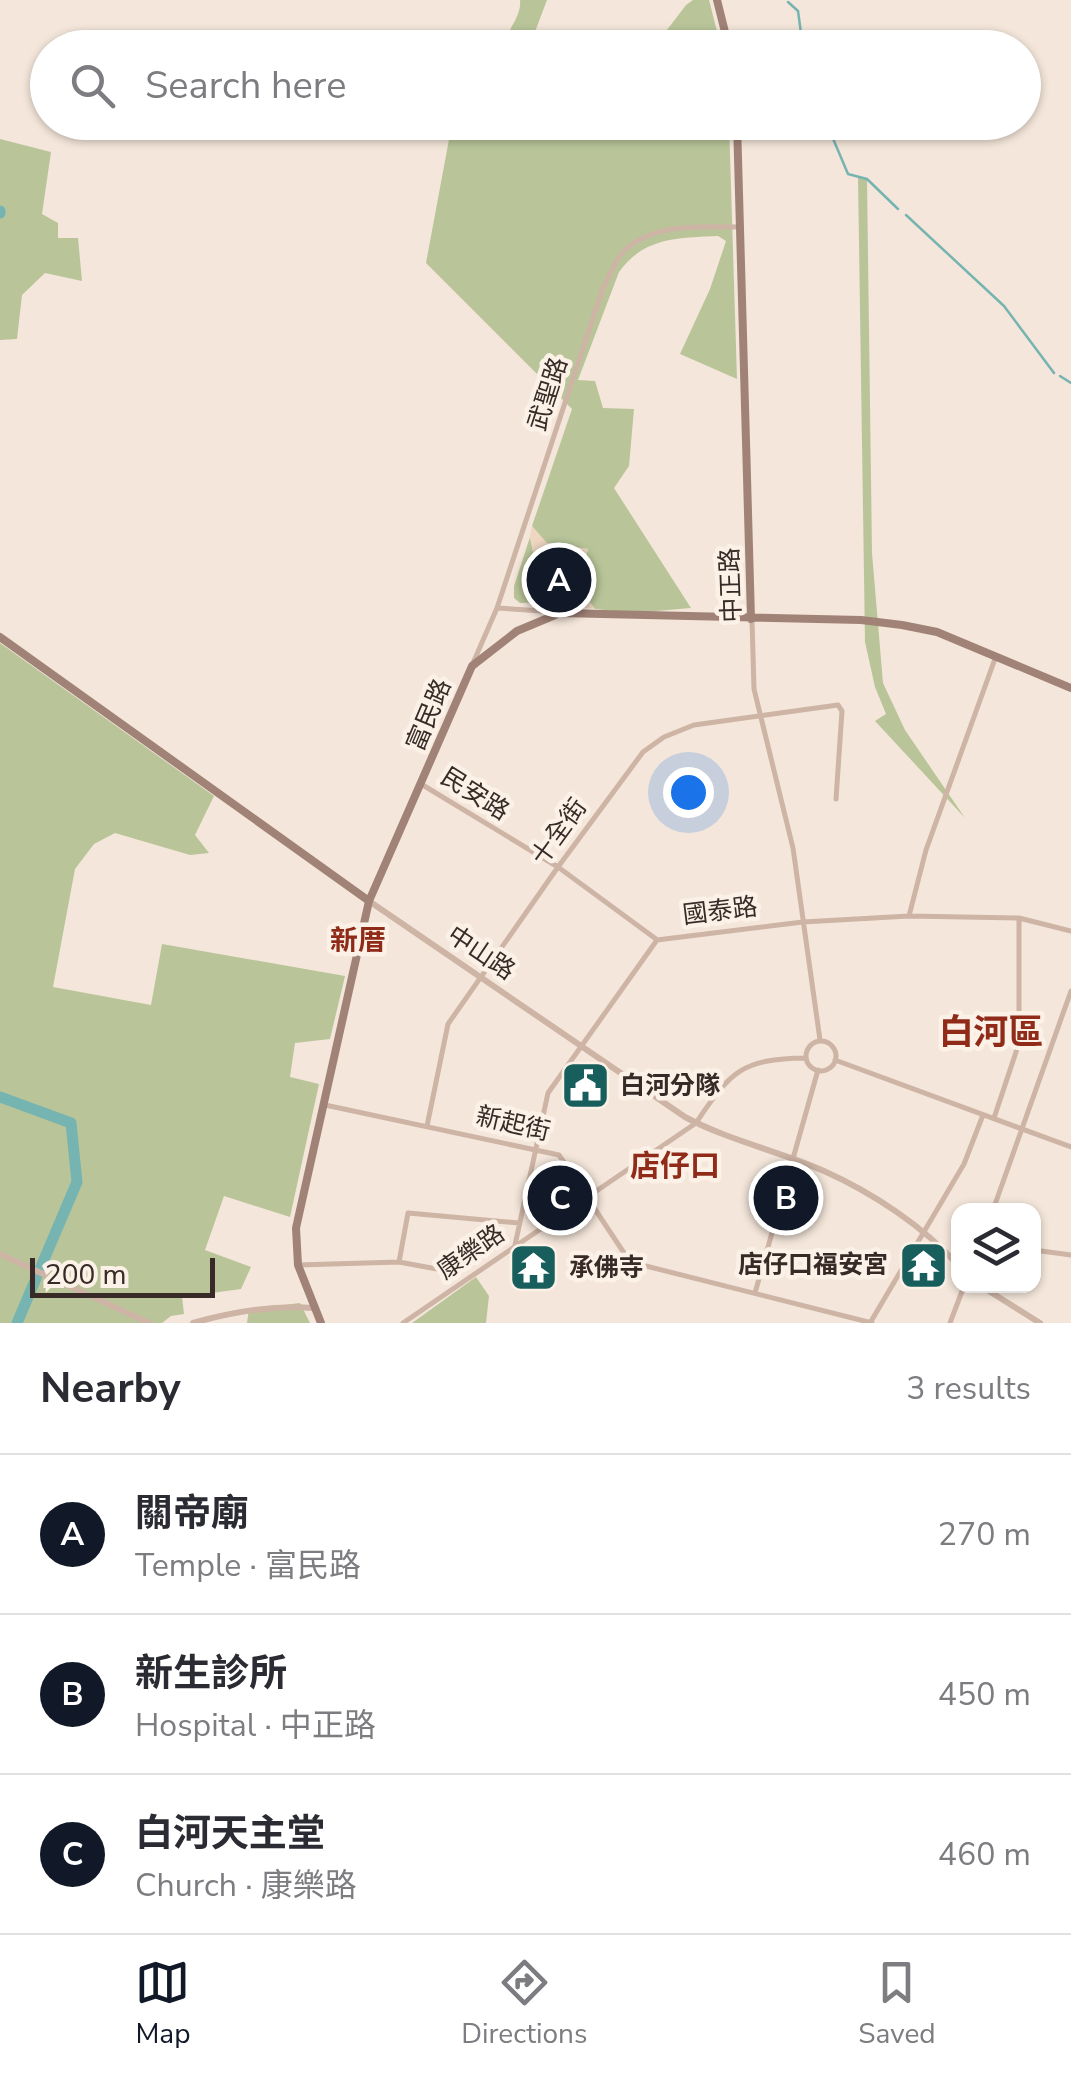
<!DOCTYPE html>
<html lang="en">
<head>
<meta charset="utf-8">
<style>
  :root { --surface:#fff; --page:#f2f2f3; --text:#2b2b33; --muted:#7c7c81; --line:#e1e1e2; --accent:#111827 }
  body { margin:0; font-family:"Nunito Sans","Noto Sans TC",sans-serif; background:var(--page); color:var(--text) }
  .controls { position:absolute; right:30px; bottom:30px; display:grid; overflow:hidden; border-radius:20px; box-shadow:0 2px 8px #0004 }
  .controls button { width:90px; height:90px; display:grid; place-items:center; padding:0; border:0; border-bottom:2px solid var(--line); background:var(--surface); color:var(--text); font:50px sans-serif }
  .scale { position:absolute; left:30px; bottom:25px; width:185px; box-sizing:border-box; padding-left:10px; border:5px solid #382b27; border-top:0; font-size:28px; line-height:35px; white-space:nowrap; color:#382b27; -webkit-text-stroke:8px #fbf1e7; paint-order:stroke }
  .you { position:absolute; left:688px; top:792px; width:35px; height:35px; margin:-25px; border:8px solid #fff; border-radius:50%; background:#1a73e8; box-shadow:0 0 0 15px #1a73e833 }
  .badge { display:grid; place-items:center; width:65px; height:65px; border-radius:50%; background:var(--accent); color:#fff; font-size:32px; font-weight:700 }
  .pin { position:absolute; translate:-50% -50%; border:5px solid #fff; box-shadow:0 2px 10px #0006 }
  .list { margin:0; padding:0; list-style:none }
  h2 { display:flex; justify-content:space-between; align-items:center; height:130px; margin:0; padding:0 40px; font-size:42px }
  h2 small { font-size:32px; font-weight:400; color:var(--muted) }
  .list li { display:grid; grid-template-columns:65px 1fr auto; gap:30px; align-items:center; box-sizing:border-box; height:160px; padding:0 40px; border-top:2px solid var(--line) }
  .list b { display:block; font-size:38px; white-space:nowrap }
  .list p { margin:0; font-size:32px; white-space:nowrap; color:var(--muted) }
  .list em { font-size:32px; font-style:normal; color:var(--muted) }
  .icon { flex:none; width:55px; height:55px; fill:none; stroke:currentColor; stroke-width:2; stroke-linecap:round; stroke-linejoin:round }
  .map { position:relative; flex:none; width:1071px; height:1323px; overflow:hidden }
  .search { position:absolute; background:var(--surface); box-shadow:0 2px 8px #0004; left:30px; right:30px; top:30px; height:110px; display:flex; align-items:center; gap:25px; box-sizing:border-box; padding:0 35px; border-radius:55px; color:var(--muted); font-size:38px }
  .sheet { height:610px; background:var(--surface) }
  nav { display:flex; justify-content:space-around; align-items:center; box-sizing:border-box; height:140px; border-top:2px solid var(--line); background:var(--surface); font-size:28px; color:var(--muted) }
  nav a { display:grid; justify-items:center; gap:5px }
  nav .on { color:var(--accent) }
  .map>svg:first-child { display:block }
</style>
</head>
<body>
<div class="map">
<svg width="1071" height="1323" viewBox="0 0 1071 1323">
  <rect width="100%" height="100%" fill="#f4e6da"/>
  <path fill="#b9c599" d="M520 0H547L533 37V47H506C505 29 522 18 520 0Z
    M693 0H709L721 47H654L686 5Z
    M431 123H729L737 379 680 354 710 289 726 241 718 236C678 238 644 237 619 272L578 380 595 381 603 408 634 409 629 466 614 488 691 608 634 613 595 609 577 585 588 549 546 543 532 526 572 409 426 263 450 134 428 126Z
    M0 139 51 152 42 214 58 223V238H78L82 281 45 273 22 295 17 339 0 340Z
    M858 177 867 179 872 553 883 683 905 730 965 818 875 721 886 714 875 687 865 642Z
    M530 537 543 602 520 603 514 598V586Z
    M0 643 214 796 195 835 209 853 190 855 115 833 94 844 75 869 53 987 151 1005 162 944 345 976 330 1039 295 1043 290 1077 319 1084 290 1217 224 1196 205 1250 251 1267 241 1289 182 1297 184 1314 171 1316 162 1323H0Z
    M476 1277 489 1296 486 1323H412Z
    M300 1303 310 1323H247L249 1309Z"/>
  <path fill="#eed6c0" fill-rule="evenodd" d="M532 526 547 543 588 549 577 585 595 609 543 602 530 537ZM565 566 573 586 554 594 546 574Z"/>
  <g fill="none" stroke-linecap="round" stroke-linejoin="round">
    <path stroke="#76b4b2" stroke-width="2.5" d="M788 2 798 11 803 48
      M826 122 848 174 867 179 898 209
      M906 215 1004 306 1054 373
      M1060 376 1071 383"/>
    <path stroke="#76b4b2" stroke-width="11" d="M0 211V213
      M0 1097 71 1123 77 1182 17 1323"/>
    <path stroke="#cdb4a5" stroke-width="5" d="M498 608 557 612
      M752 620 754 689 793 848 820 1040
      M473 663 497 608 603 288C609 277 615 261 623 252 653 222 701 227 739 227
      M421 784 558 867 656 939
      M909 916 926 850 996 656
      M806 1056a15 15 0 1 1 30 0a15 15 0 1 1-30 0Z
      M835 1060 1071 1147
      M325 1105 559 1155 630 1262 872 1323
      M994 1118 1019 1043V918
      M427 1126 448 1024 558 867 643 752 664 737 694 725 838 705 842 711 836 799
      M993 1210 1071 991
      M515 1245 548 1093 657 940 803 922 909 916 1019 918 1071 931
      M1034 1250 1071 1255
      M399 1262 408 1213 519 1223
      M298 1265 399 1262 453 1272
      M755 1293 818 1070
      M403 1323 696 1123C731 1071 741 1059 806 1058
      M870 1323 964 1164 983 1115
      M950 1323 964 1286"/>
    <path stroke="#cdb4a5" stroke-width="6" d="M369 901 685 1117C730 1141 779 1151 824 1171 873 1193 923 1226 958 1265
      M0 1254 149 1323
      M981 1286 1040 1323
      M193 1323C232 1312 273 1305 313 1308"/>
    <path stroke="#a18276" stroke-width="8" d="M717 0 729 48
      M737 122 751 619
      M0 637 369 901
      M321 1323 298 1265 296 1228 369 901 472 666 517 631 560 613 861 620 902 625 937 632 1071 688"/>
  </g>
  <defs>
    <symbol id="civic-square" viewBox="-11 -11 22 22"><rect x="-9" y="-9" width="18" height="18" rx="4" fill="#185e5d" stroke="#fbf1e7"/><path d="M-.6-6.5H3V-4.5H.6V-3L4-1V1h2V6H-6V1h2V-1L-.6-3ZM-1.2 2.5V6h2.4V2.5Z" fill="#fff"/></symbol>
    <symbol id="temple-square" viewBox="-11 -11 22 22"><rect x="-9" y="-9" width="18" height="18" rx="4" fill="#185e5d" stroke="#fbf1e7"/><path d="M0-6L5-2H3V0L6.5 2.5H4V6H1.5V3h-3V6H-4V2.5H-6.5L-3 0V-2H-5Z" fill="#fff"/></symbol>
  </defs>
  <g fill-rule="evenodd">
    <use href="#civic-square" x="558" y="1058" width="55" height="55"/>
    <use href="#temple-square" x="896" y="1238" width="55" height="55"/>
    <use href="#temple-square" x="506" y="1240" width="55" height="55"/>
  </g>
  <g text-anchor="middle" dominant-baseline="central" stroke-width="9" stroke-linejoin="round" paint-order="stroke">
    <g font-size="25" fill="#382b27" stroke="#fbf1e7">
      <text transform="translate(548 394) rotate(-72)">武聖路</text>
      <text transform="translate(731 585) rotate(-92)">中正路</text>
      <text transform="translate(429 715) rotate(-67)">富民路</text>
      <text transform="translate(475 794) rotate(32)">民安路</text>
      <text transform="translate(559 832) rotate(-54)">十全街</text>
      <text transform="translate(720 911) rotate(-7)">國泰路</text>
      <text transform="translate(481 953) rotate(34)">中山路</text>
      <text transform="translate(513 1124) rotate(13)">新起街</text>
      <text transform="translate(471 1252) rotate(-35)">康樂路</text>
    </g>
    <g font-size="25" font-weight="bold" fill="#382b27" stroke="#fbf1e7" text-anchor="start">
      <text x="620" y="1086">白河分隊</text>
      <text x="888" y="1265" text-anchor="end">店仔口福安宮</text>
      <text x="569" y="1268">承佛寺</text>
    </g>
    <g font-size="28" font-weight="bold" fill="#8f2b18" stroke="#fbf1e7">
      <text x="358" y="941">新厝</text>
    </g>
    <g font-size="30" font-weight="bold" fill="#8f2b18" stroke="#fbf1e7">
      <text x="675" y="1166">店仔口</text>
    </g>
    <g font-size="35" font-weight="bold" fill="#8f2b18" stroke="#fbf1e7">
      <text x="991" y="1032">白河區</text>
    </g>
  </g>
</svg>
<div class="controls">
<button><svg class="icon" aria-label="layers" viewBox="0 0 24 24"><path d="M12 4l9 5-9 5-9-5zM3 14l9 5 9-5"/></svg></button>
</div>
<div class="scale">200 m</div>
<div class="you"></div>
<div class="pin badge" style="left:559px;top:580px">A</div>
<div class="pin badge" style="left:786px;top:1198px">B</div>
<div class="pin badge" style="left:560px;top:1198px">C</div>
<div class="search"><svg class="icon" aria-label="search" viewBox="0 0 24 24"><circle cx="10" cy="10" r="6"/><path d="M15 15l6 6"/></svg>Search here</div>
</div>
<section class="sheet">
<h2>Nearby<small>3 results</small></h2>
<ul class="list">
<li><span class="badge">A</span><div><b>關帝廟</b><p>Temple · 富民路</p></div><em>270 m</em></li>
<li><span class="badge">B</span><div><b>新生診所</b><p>Hospital · 中正路</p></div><em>450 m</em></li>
<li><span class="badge">C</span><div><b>白河天主堂</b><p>Church · 康樂路</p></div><em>460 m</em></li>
</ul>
</section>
<nav>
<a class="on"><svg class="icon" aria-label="map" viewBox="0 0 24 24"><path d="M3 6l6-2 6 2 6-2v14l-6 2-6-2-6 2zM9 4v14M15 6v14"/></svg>Map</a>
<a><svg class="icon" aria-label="directions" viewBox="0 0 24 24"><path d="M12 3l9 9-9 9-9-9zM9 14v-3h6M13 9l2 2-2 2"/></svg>Directions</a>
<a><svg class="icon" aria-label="saved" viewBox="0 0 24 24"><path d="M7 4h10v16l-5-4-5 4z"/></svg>Saved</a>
</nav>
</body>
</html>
